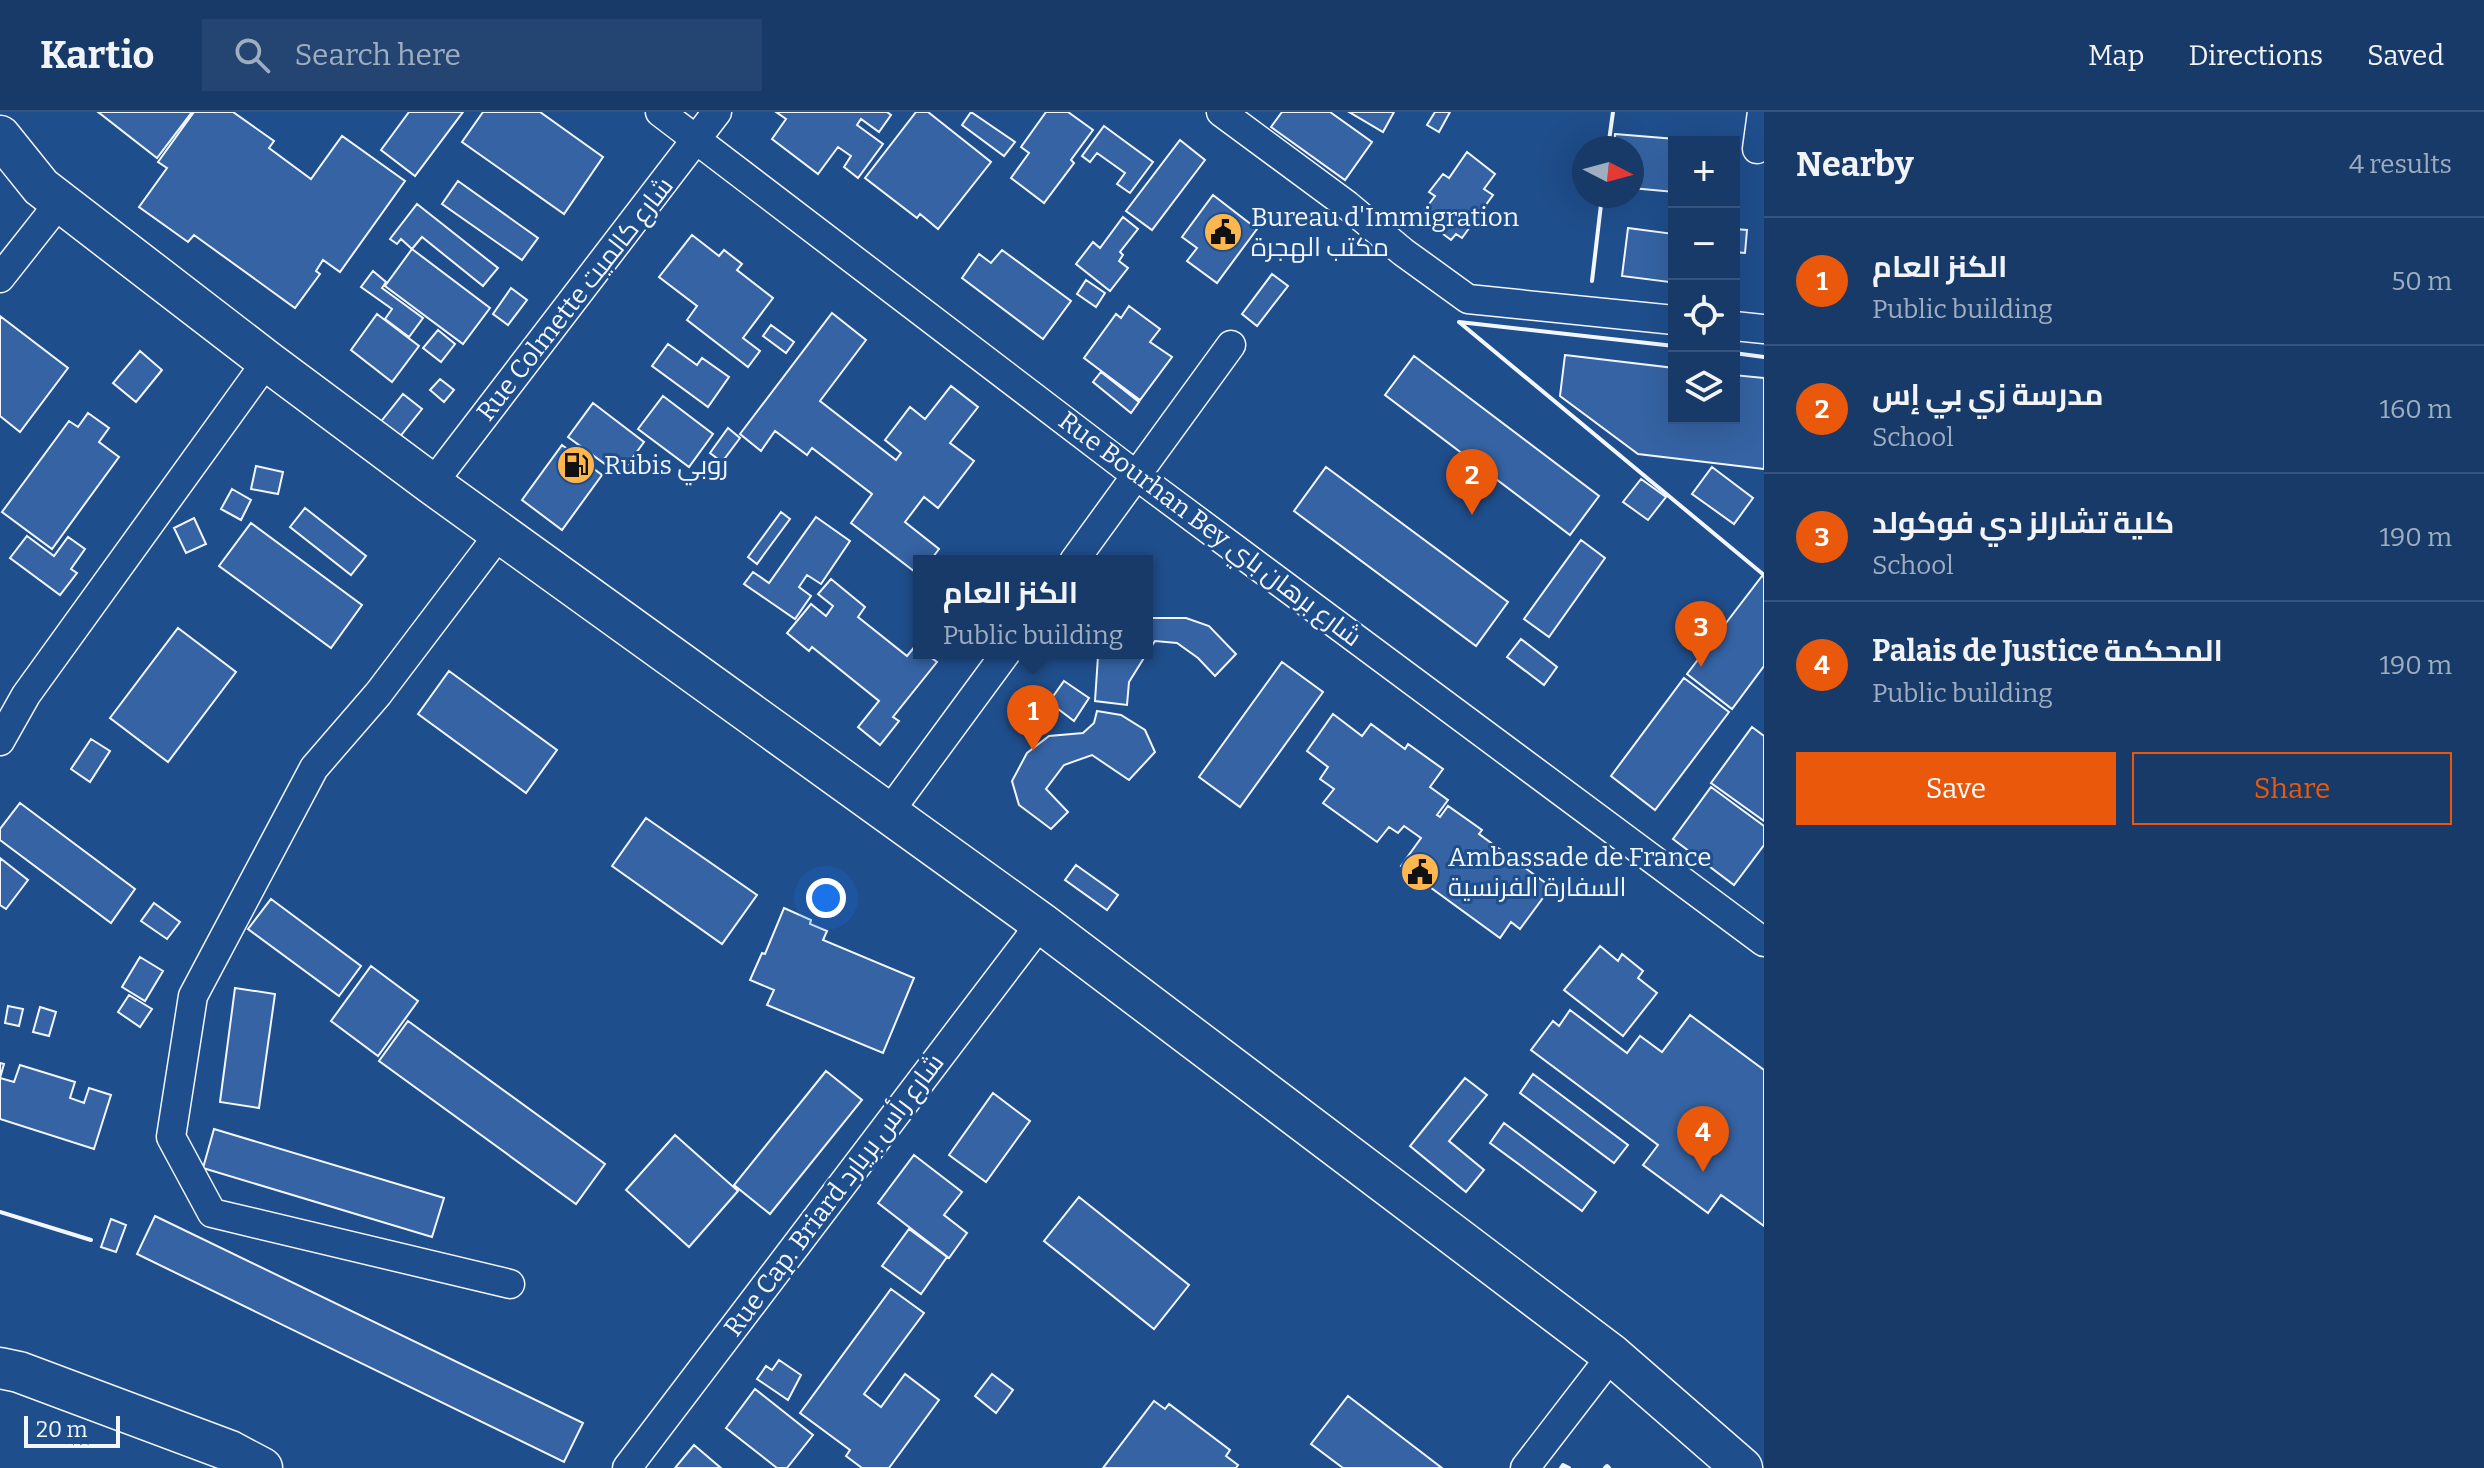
<!DOCTYPE html>
<html lang="en">
<head>
<meta charset="utf-8">
<style>
  :root { --surface:#173a69; --page:#244571; --text:#f1f3f6; --muted:#9eadc0; --line:#36547d; --accent:#ea580c }
  body { margin:0; font-family:Bitter,Cairo,serif; background:var(--page); color:var(--text) }
  .controls { position:absolute; right:24px; top:24px; display:grid; overflow:hidden; border-radius:0px; box-shadow:0 8px 32px #0002 }
  .controls button { width:72px; height:72px; display:grid; place-items:center; padding:0; border:0; border-bottom:2px solid var(--line); background:var(--surface); color:var(--text); font:40px sans-serif }
  .compass { position:absolute; left:1572px; top:24px; width:72px; height:72px; border-radius:50%; background:var(--surface); box-shadow:0 8px 32px #0002; rotate:96deg }
  .scale { position:absolute; left:24px; bottom:20px; width:96px; box-sizing:border-box; padding-left:8px; border:4px solid #f2f6ff; border-top:0; font-size:22px; line-height:28px; white-space:nowrap; color:#f2f6ff; -webkit-text-stroke:6px #1f4e8c; paint-order:stroke }
  .you { position:absolute; left:826px; top:786px; width:28px; height:28px; margin:-20px; border:6px solid #fff; border-radius:50%; background:#1a73e8; box-shadow:0 0 0 12px #1a73e833 }
  .badge { display:grid; place-items:center; width:52px; height:52px; border-radius:50%; background:var(--accent); color:#fff; font-size:26px; font-weight:700 }
  .pin { position:absolute; translate:-50% -66px; filter:drop-shadow(0 2px 4px #0008) }
  .pin::after { content:''; position:absolute; top:42px; width:28px; height:24px; background:inherit; clip-path:polygon(0 0,100% 0,50% 100%) }
  .popup { position:absolute; left:913px; top:443px; width:240px; height:104px; box-sizing:border-box; display:grid; place-content:center; border-radius:0px; background:var(--surface); filter:drop-shadow(0 2px 6px #0005); font-size:26px; white-space:nowrap; color:var(--muted) }
  .popup b { font-size:30px; color:var(--text) }
  .popup::after { content:''; position:absolute; left:50%; top:100%; margin-left:-16px; border:16px solid transparent; border-top-color:var(--surface) }
  .list { margin:0; padding:0; list-style:none }
  h2 { display:flex; justify-content:space-between; align-items:center; height:104px; margin:0; padding:0 32px; font-size:34px }
  h2 small { font-size:26px; font-weight:400; color:var(--muted) }
  .list li { display:grid; grid-template-columns:52px 1fr auto; gap:24px; align-items:center; box-sizing:border-box; height:128px; padding:0 32px; border-top:2px solid var(--line) }
  .list b { display:block; font-size:30px; white-space:nowrap }
  .list p { margin:0; font-size:26px; white-space:nowrap; color:var(--muted) }
  .list em { font-size:26px; font-style:normal; color:var(--muted) }
  .actions { display:flex; gap:16px; padding:24px 32px }
  .actions a { flex:1; padding:18px 0; border:2px solid var(--accent); border-radius:0px; text-align:center; font-size:28px; color:var(--accent) }
  .actions .main { background:var(--accent); color:#fff }
  .icon { flex:none; width:44px; height:44px; fill:none; stroke:currentColor; stroke-width:2; stroke-linecap:round; stroke-linejoin:round }
  .map { position:relative; flex:none; width:1764px; height:1356px; overflow:hidden }
  header { display:flex; align-items:center; gap:48px; box-sizing:border-box; height:112px; padding:0 40px; background:var(--surface); border-bottom:2px solid var(--line) }
  header strong { font-size:38px }
  nav { display:flex; gap:44px; margin-inline-start:auto; font-size:28px }
  .search { width:560px; height:72px; background:var(--page); display:flex; align-items:center; gap:20px; box-sizing:border-box; padding:0 28px; border-radius:0px; color:var(--muted); font-size:30px }
  main { display:flex }
  aside { flex:1; background:var(--surface) }
  .map>svg:first-child { display:block }
</style>
</head>
<body>
<header>
<strong>Kartio</strong>
<div class="search"><svg class="icon" aria-label="search" viewBox="0 0 24 24"><circle cx="10" cy="10" r="6"/><path d="M15 15l6 6"/></svg>Search here</div>
<nav><a>Map</a><a>Directions</a><a>Saved</a></nav>
</header>
<main>
<div class="map">
<svg width="1764" height="1356" viewBox="0 0 1764 1356">
  <rect width="100%" height="100%" fill="#1f4e8c"/>
  <path fill="#3563a3" stroke="#f2f6ff" stroke-width="2" d="M98 0H192L157 46Z
    M194 0H233L274 29 269 36 311 67 342 24 405 69 340 160 323 148 316 159 320 162 295 196 194 123 188 130 139 95 167 56 158 50Z
    M409 0H463L415 64 381 38Z
    M483 0H540L603 45 564 102 462 30Z
    M776 0H887L891 3 879 20 861 7 857 13 883 32 858 66 844 55 851 44 838 35 818 62 772 27 786 7Z
    M916 0H928L991 50 938 117 920 102 917 106 865 66Z
    M971 0 1015 30 1004 44 962 13Z
    M1046 0H1068L1093 18 1071 48 1074 51 1044 91 1011 66 1029 41 1021 35Z
    M1282 0H1330L1372 30 1345 68 1271 15Z
    M1349 0H1394L1383 20Z
    M1435 0H1450L1439 20 1427 13Z
    M1104 14 1153 50 1130 81 1117 72 1125 61 1097 41 1090 50 1082 44Z
    M1615 22 1688 28 1674 30V80L1632 76V36H1614Z
    M1180 28 1205 48 1152 118 1126 99Z
    M1467 40 1495 62 1484 77 1493 83 1462 126 1456 122 1451 128 1427 110 1430 106 1423 100 1435 84 1429 80 1443 62 1449 66Z
    M458 69 538 126 522 148 442 92Z
    M1213 83 1257 117 1217 171 1187 149 1197 136 1182 125Z
    M417 92 498 156 483 174 422 125 412 137 401 127 397 132 390 127Z
    M1123 105 1138 117 1120 140 1123 143 1119 149 1128 156 1110 179 1076 152 1093 130 1100 136Z
    M1628 116 1674 122 1669 170 1622 164Z
    M1734 117 1747 118 1745 141 1734 140Z
    M692 123 719 144 724 138 742 152 737 158 773 186 743 226 760 239 748 255 687 208 697 194 659 165Z
    M412 137 490 196 463 232 385 174Z
    M1002 138 1071 189 1043 227 962 166 979 142 991 151Z
    M373 159 386 170 382 176 423 206 409 225 385 207 392 197 361 175Z
    M1272 162 1288 174 1257 214 1242 202Z
    M1086 168 1105 181 1096 195 1077 182Z
    M511 176 527 188 508 213 493 202Z
    M1129 194 1160 217 1150 230 1172 245 1140 288 1084 246 1116 202 1121 206Z
    M832 201 866 228 820 289 896 348 901 341 885 328 910 295 925 307 951 274 978 295 950 331 974 349 938 396 924 385 905 410 939 437 930 449H919V463L851 411 872 382 812 336 807 343 775 319 761 339 740 322Z
    M377 202 419 234 392 270 351 238Z
    M0 204 68 256 20 320 0 304Z
    M771 213 794 230 786 241 763 224Z
    M438 218 455 232 441 250 423 236Z
    M668 232 697 253 702 246 729 265 708 295 652 254Z
    M140 239 162 258 136 290 113 271Z
    M1565 243 1674 256V306H1734V263L1764 266V357L1638 342 1560 284Z
    M1414 244 1599 384 1570 423 1385 283Z
    M1101 260 1139 290 1131 301 1093 270Z
    M440 267 454 278 444 290 430 278Z
    M403 282 422 297 398 327 379 312Z
    M663 284 713 322 689 355 638 317Z
    M593 291 644 330 620 363 568 325Z
    M88 301 109 316 99 330 119 345 52 437 2 400 69 309 78 315Z
    M728 316 740 326 722 350 710 341Z
    M562 333 602 363 562 418 522 388Z
    M256 354 283 360 278 382 251 377Z
    M1326 355 1508 490 1476 534 1294 399Z
    M1712 355 1753 386 1734 412 1692 382Z
    M1641 367 1666 385 1648 408 1623 390Z
    M232 377 251 388 241 408 221 397Z
    M305 396 366 444 351 463 290 415Z
    M781 400 790 407 757 452 748 445Z
    M816 405 850 429 821 472 807 463 799 475 811 484 795 507 744 472 753 460 769 471Z
    M194 406 206 432 186 441 174 416Z
    M251 411 362 493 331 536 219 454Z
    M27 424 54 444 68 425 85 437 71 457 77 461 60 483 10 446Z
    M1581 428 1605 446 1549 525 1524 507Z
    M1762 464 1764 465V554L1732 597 1687 562Z
    M831 467 865 495 858 505 907 544 916 533 919 536V541H925L937 550 893 605 899 609 880 633 858 615 879 589 812 535 809 539 787 521 811 492 826 504 833 494 818 482Z
    M1151 506H1186L1209 514 1236 542 1215 564 1198 546 1177 531 1155 529 1147 541V508Z
    M178 516 236 560 168 650 110 606Z
    M1521 527 1557 555 1544 573 1507 545Z
    M1120 541H1147L1129 570 1127 593 1095 589 1098 544 1119 546Z
    M1282 550 1323 580 1240 695 1199 665Z
    M449 559 557 638 526 681 418 602Z
    M1684 566 1729 600 1655 698 1611 664Z
    M1064 569 1089 586 1074 609 1049 590Z
    M1097 599 1121 603 1145 618 1155 640 1129 668 1092 643 1064 653 1046 677 1068 700 1051 717 1019 693 1012 669 1027 641 1049 624 1083 621 1094 611Z
    M1333 602 1362 624 1371 612 1405 637 1408 632 1443 657 1430 675 1448 688 1437 703 1440 705 1448 694 1482 718 1479 722 1551 775 1520 817 1511 810 1500 826 1401 754 1421 726 1404 714 1398 721 1389 715 1377 730 1323 691 1334 677 1320 667 1328 655 1307 639Z
    M1752 615 1764 624V709L1711 671Z
    M91 627 110 639 90 670 71 657Z
    M1711 675 1764 714V733L1734 773 1673 727Z
    M20 691 135 777 111 811 0 728V717Z
    M646 706 757 783 722 832 612 754Z
    M0 746 28 768 6 797 0 793Z
    M1076 753 1118 783 1107 798 1065 768Z
    M271 787 361 854 339 884 248 817Z
    M154 791 180 810 167 827 141 809Z
    M784 796 811 808 810 812 827 819 823 828 914 866 883 941 767 893 774 878 750 868 762 841 765 842Z
    M1600 834 1618 849 1622 842 1643 859 1638 866 1657 881 1623 924 1564 878Z
    M140 845 163 859 145 889 122 875Z
    M371 854 418 889 378 944 331 909Z
    M235 876 275 882 259 996 220 990Z
    M129 883 152 897 140 915 118 900Z
    M8 894 23 897 19 914 5 911Z
    M40 895 56 900 49 924 33 920Z
    M1570 898 1627 941 1640 924 1662 940 1690 903 1764 958V1114L1721 1083 1708 1101 1643 1053 1658 1033 1531 938 1553 909 1559 914Z
    M408 909 605 1052 576 1092 379 949Z
    M0 951 4 952 0 966 14 970 20 953 75 970 70 986 84 991 89 976 111 983 94 1037 0 1007Z
    M826 959 862 988 770 1102 734 1073Z
    M1533 962 1628 1033 1614 1051 1520 981Z
    M1465 966 1487 983 1449 1029 1484 1058 1466 1080 1410 1034Z
    M993 981 1030 1009 986 1070 949 1043Z
    M1504 1011 1596 1080 1582 1099 1490 1031Z
    M214 1017 444 1086 432 1125 203 1056Z
    M675 1023 738 1079 689 1135 626 1078Z
    M914 1043 962 1080 944 1103 967 1121 949 1146 878 1091Z
    M1079 1085 1189 1173 1154 1217 1044 1129Z
    M155 1104 583 1311 564 1350 137 1142Z
    M111 1107 126 1113 116 1140 101 1135Z
    M909 1117 947 1145 921 1182 882 1154Z
    M891 1177 924 1201 864 1282 881 1295 905 1262 939 1288 889 1356H862L846 1344 850 1338 800 1301Z
    M779 1248 801 1263 788 1288 757 1267 766 1254 772 1258Z
    M992 1262 1013 1278 996 1301 975 1284Z
    M755 1277 813 1323 787 1356H777L726 1316Z
    M1348 1284 1442 1356H1343L1311 1332Z
    M1154 1289 1165 1297 1169 1292 1230 1338 1226 1344 1238 1353 1236 1356H1103Z
    M694 1333 721 1356H675Z"/>
  <g fill="none" stroke-linecap="round" stroke-linejoin="round">
    <defs>
      <path id="minor" d="M660 0 1137 364 1764 830
        M1221 0 1347 93 1403 140 1468 187 1674 208
        M1757 37 1762 0
        M0 166 60 90
        M1734 214 1764 217
        M432 372 717 0
        M500 421 378 582 314 656 193 884 171 1025 212 1101 510 1172
        M1074 449 1231 233
        M0 629 26 583 267 249
        M889 700 1006 541
        M627 1356 1041 811
        M1525 1356 1612 1243"/>
      <path id="secondary" d="M0 24 41 75 267 249 432 372 1041 811 1612 1243 1742 1356
        M0 1256 19 1260 230 1339 262 1356"/>
    </defs>
    <use href="#minor" stroke="#f2f6ff" stroke-width="31"/>
    <use href="#secondary" stroke="#f2f6ff" stroke-width="43"/>
    <use href="#minor" stroke="#1f4e8c" stroke-width="28"/>
    <use href="#secondary" stroke="#1f4e8c" stroke-width="40"/>
    <path stroke="#f2f6ff" stroke-width="4" d="M1608 36 1613 0
      M1592 169 1602 84
      M1459 210 1764 463
      M1459 210 1674 234
      M1734 241 1764 245
      M0 1100 91 1128
      M1561 1356 1563 1353 1569 1356
      M1605 1356 1607 1354 1609 1356"/>
  </g>
  <defs>
    <symbol id="civic-disc" viewBox="-11 -11 22 22"><circle r="9.5" fill="#ffb74d" stroke="#1f4e8c"/><path d="M-.6-6.5H3V-4.5H.6V-3L4-1V1h2V6H-6V1h2V-1L-.6-3ZM-1.2 2.5V6h2.4V2.5Z" fill="#111"/></symbol>
    <symbol id="fuel-disc" viewBox="-11 -11 22 22"><circle r="9.5" fill="#ffb74d" stroke="#1f4e8c"/><path d="M-5.5-6h7V0h2V4h1.3V-2.5L3-4.5l.8-.8L6-3V5H2.5V1h-1V6h-7ZM-4.2-4.7v3.2H.2V-4.7Z" fill="#111"/></symbol>
  </defs>
  <g fill-rule="evenodd">
    <use href="#civic-disc" x="1201" y="98" width="44" height="44"/>
    <use href="#fuel-disc" x="554" y="331" width="44" height="44"/>
    <use href="#civic-disc" x="1398" y="738" width="44" height="44"/>
  </g>
  <g text-anchor="middle" dominant-baseline="central" stroke-width="6" stroke-linejoin="round" paint-order="stroke">
    <g font-size="26" fill="#f2f6ff" stroke="#1f4e8c" text-anchor="start">
      <text x="1251" y="105">Bureau d'Immigration<tspan x="1251" dy="30">مكتب الهجرة</tspan></text>
      <text x="604" y="353">Rubis روبي</text>
      <text x="1448" y="745">Ambassade de France<tspan x="1448" dy="30">السفارة الفرنسية</tspan></text>
    </g>
    <g font-size="26" fill="#f2f6ff" stroke="#1f4e8c">
      <text transform="translate(575 187) rotate(-52)">Rue Colmette شارع كالميت</text>
      <text transform="translate(1210 417) rotate(37)">Rue Bourhan Bey شارع برهان باي</text>
      <text transform="translate(834 1083) rotate(-53)">Rue Cap. Briard شارع رأس بريارد</text>
    </g>
  </g>
</svg>
<div class="controls">
<button>+</button>
<button>−</button>
<button><svg class="icon" aria-label="locate" viewBox="0 0 24 24"><circle cx="12" cy="12" r="6"/><path d="M12 2v4M12 18v4M2 12h4M18 12h4"/></svg></button>
<button><svg class="icon" aria-label="layers" viewBox="0 0 24 24"><path d="M12 4l9 5-9 5-9-5zM3 14l9 5 9-5"/></svg></button>
</div>
<svg class="compass" viewBox="-18 -18 36 36"><path d="M0-13l5 13h-10z" fill="#e53935"/><path d="M0 13l5-13h-10z" fill="#9eadc0"/></svg>
<div class="scale">20 m</div>
<div class="you"></div>
<div class="pin badge" style="left:1033px;top:639px">1</div>
<div class="popup"><b>الكنز العام</b>Public building</div>
<div class="pin badge" style="left:1472px;top:403px">2</div>
<div class="pin badge" style="left:1701px;top:555px">3</div>
<div class="pin badge" style="left:1703px;top:1060px">4</div>
</div>
<aside>
<h2>Nearby<small>4 results</small></h2>
<ul class="list">
<li><span class="badge">1</span><div><b>الكنز العام</b><p>Public building</p></div><em>50 m</em></li>
<li><span class="badge">2</span><div><b>مدرسة زي بي إس</b><p>School</p></div><em>160 m</em></li>
<li><span class="badge">3</span><div><b>كلية تشارلز دي فوكولد</b><p>School</p></div><em>190 m</em></li>
<li><span class="badge">4</span><div><b>Palais de Justice المحكمة</b><p>Public building</p></div><em>190 m</em></li>
</ul>
<div class="actions"><a class="main">Save</a><a>Share</a></div>
</aside>
</main>
</body>
</html>
